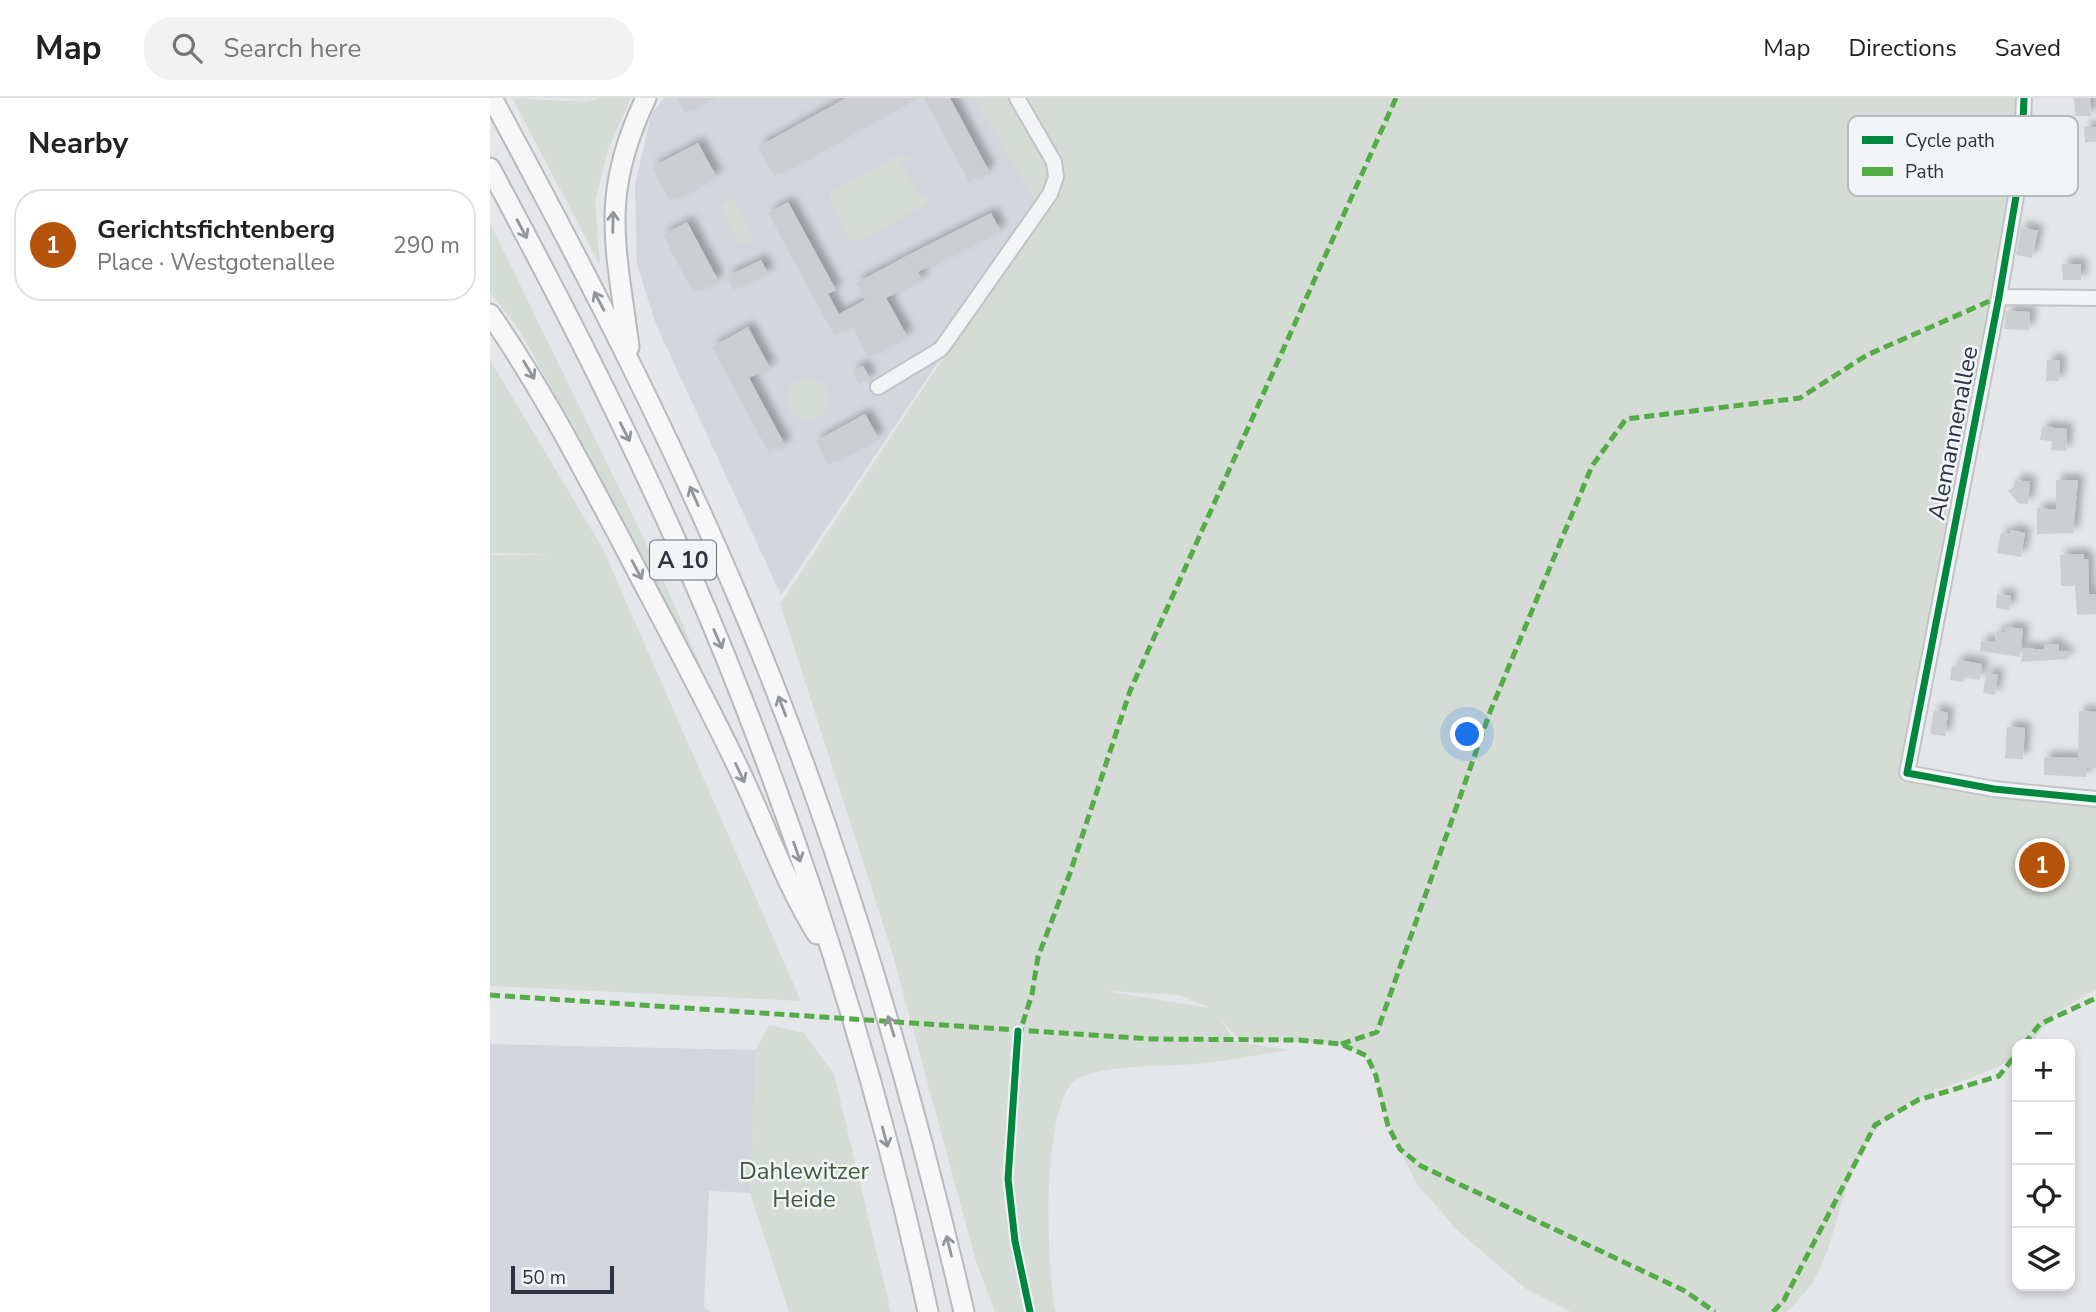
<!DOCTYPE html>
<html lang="en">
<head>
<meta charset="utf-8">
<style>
  :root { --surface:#fff; --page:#f2f2f2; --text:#222; --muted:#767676; --line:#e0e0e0; --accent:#b45309 }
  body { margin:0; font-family:"Nunito Sans",sans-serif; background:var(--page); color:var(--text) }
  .controls { position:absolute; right:21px; bottom:21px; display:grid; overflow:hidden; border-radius:14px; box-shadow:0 4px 10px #0003 }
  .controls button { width:63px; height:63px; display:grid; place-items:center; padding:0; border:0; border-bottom:2px solid var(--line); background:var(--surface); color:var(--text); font:35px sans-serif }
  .scale { position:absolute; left:21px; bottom:18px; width:103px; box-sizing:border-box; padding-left:7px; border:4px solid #2b3442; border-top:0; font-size:19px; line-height:24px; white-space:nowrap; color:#2b3442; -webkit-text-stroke:5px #f2f5f8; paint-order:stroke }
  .you { position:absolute; left:978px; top:637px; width:24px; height:24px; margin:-18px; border:5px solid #fff; border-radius:50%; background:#1a73e8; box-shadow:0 0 0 10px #1a73e833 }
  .badge { display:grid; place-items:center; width:46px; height:46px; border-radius:50%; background:var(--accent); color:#fff; font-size:23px; font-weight:700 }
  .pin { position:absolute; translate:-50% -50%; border:4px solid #fff; box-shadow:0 2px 7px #0006 }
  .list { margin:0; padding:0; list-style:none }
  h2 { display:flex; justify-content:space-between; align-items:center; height:91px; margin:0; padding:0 28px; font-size:30px }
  h2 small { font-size:23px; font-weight:400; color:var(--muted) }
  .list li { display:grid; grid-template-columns:46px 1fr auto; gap:21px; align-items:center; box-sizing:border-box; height:112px; margin:0 14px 14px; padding:0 14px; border:2px solid var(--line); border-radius:28px }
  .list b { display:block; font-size:26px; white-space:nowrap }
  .list p { margin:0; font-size:23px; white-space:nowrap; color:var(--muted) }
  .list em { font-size:23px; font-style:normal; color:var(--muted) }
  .icon { flex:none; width:38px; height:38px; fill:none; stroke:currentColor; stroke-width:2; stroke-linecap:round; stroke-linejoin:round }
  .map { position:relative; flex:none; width:1606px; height:1214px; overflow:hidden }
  header { display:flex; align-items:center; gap:42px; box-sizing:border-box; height:98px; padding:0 35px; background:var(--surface); border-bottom:2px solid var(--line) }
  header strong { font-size:33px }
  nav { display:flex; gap:38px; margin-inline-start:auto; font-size:24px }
  .search { width:490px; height:63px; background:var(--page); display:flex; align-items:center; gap:18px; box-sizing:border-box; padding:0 24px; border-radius:28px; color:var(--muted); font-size:26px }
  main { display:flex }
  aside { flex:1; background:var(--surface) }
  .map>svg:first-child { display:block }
</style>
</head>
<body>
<header>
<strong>Map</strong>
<div class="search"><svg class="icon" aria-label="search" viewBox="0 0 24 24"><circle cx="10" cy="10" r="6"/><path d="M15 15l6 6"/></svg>Search here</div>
<nav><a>Map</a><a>Directions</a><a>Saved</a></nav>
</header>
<main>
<aside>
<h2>Nearby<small></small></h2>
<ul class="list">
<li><span class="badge">1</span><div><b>Gerichtsfichtenberg</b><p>Place · Westgotenallee</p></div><em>290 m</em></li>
</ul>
</aside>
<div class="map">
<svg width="1606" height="1214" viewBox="0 0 1606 1214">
  <defs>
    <filter id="shadow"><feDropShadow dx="6" dy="-6" stdDeviation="3.5" flood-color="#0004"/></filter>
  </defs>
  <rect width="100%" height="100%" fill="#e4e6e9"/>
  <path fill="#d3d6dc" d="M174 0H485L551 112 291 497 165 224 147 166 145 86 162 15Z
    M0 946 266 952 260 1095 219 1093 214 1209 220 1214H0Z"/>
  <path fill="#d5dcd5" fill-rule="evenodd" d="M22 0 98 4 108 0H141L118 52 105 104 110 167Z
    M485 0H1534L1531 69 1417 674 1606 701V891L1566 915 1540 946H1527V957C1488 985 1437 987 1399 1019 1353 1058 1353 1123 1329 1173 1322 1188 1311 1199 1300 1211L1296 1214H1081L1036 1191 967 1132 927 1086 898 1028 886 978 877 958 851 946 748 941 730 920 745 944 801 952C773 956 745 961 717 965 684 969 612 965 586 982 551 1005 556 1174 566 1214H505L486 1163 402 854 290 506 551 112ZM616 893 690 897 719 910Z
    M410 56 420 60 411 65 430 100 438 96 437 106 369 143 361 142 340 103V94Z
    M240 101 244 103 263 138 259 145H249L231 111V106Z
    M0 125 170 474 220 590 97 355 30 233 0 194Z
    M0 262 113 451 311 903 0 888V457H61L0 455Z
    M297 301a21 21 0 1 1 42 0a21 21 0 1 1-42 0Z
    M279 927 314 935 344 976 401 1214H299L260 1095 266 952Z"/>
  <path fill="#ccced1" filter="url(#shadow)" d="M187 0H220L195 15Z
    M356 0H423L284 78 268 49Z
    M434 0H460L499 73 479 84Z
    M1584 0H1600L1601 18H1585Z
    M1594 29H1606V44H1595Z
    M208 45 226 78 180 103 162 69Z
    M298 104 346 192 338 196 349 216 375 202 366 185 424 154 501 115 510 132 428 174 432 181 396 200 417 238 378 259 362 228 344 237 278 115Z
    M197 124 228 182 203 195 173 137Z
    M1531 129 1548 133 1542 160 1526 157Z
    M271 162 278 175 243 192 237 178Z
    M1572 166H1591V182H1573Z
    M1516 213 1540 214 1539 232 1514 231Z
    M258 229 280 270 259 280 295 347 279 355 222 249Z
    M1557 262H1570L1569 283H1556Z
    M373 268 380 280 369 286 362 273Z
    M375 316 388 339 338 367 326 343Z
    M1552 329 1577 331 1576 353 1561 352 1562 343 1550 342Z
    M1525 382 1540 384 1538 406 1528 405 1518 393 1525 388Z
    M1566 382H1588L1583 435 1547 436V410L1566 412Z
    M1520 432 1535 435 1531 459 1507 455 1511 435 1520 436Z
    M1594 456V461H1598L1599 496H1606V516L1587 517 1585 488H1571L1570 457Z
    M1507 496 1521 498 1519 512 1506 510Z
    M1516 529 1533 531 1530 559 1490 553 1491 543 1505 544 1506 533 1515 535Z
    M1569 546V553L1578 554V561L1531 564 1533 550 1555 552 1554 547Z
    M1468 562 1492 566 1490 582 1474 579 1473 584 1460 582 1462 568 1467 569Z
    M1496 575 1508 577 1505 597 1493 595Z
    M1444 612 1458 615 1455 638 1440 636Z
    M1589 613 1606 614V670H1596V679L1554 677V659L1588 660Z
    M1517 629 1535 630 1533 661 1515 660Z"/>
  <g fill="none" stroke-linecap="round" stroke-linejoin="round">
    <defs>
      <path id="minor" d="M1534 0 1531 69 1509 199 1417 675 1504 691 1606 701
        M1509 199 1606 200
        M388 289 451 251 560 96 566 79 564 64 527 0"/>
      <path id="highway" d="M2 0C100 181 194 364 271 555 358 769 422 990 474 1214
        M0 70C86 230 168 392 236 560 321 771 390 991 438 1214
        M0 216C51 289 91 367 133 446 173 523 215 599 252 678 277 731 296 786 327 836
        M139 249C126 147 109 98 156 0"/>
    </defs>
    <use href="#minor" stroke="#c2c4c7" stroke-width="18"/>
    <use href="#highway" stroke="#b7b9be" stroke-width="23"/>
    <use href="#minor" stroke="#f3f4f6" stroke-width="14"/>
    <use href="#highway" stroke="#f7f7f7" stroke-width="19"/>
    <path stroke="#54ac46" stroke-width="5" stroke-dasharray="10 5" stroke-linecap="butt" d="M0 897 663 941 809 942 851 946 877 958 886 978 898 1028 910 1051 931 1068 1195 1193 1225 1214
      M528 940 542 896 548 859 580 775 640 593 906 0
      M851 946 887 934 1000 614 1102 368 1136 321 1310 300 1377 257 1509 199
      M1534 946 1550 926 1606 900
      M1283 1214 1294 1202 1385 1027 1428 1002 1509 978 1527 955"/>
    <defs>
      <path id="cycleway" d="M1534 0 1531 69 1509 199 1417 675 1504 691 1606 701
        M528 933 518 1081 525 1143 540 1214"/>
    </defs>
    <use href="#cycleway" stroke="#f2f5f8" stroke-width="11"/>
    <use href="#cycleway" stroke="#00873e" stroke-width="7"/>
  </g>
  <defs><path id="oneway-shaft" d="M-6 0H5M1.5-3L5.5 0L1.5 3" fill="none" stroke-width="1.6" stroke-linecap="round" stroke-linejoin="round" transform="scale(1.75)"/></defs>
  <g stroke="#91969c">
    <use href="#oneway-shaft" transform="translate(123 124) rotate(-89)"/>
    <use href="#oneway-shaft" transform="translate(32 131) rotate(62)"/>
    <use href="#oneway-shaft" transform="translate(109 203) rotate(-118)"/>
    <use href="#oneway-shaft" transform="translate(39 272) rotate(59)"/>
    <use href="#oneway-shaft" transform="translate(135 334) rotate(63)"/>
    <use href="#oneway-shaft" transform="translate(204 398) rotate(-114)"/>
    <use href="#oneway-shaft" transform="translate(147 472) rotate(62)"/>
    <use href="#oneway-shaft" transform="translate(228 541) rotate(66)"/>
    <use href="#oneway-shaft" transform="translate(292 608) rotate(-111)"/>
    <use href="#oneway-shaft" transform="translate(250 675) rotate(65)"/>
    <use href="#oneway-shaft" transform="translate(307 754) rotate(71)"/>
    <use href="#oneway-shaft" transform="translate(401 928) rotate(-107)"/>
    <use href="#oneway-shaft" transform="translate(395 1039) rotate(75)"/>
    <use href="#oneway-shaft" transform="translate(459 1148) rotate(-104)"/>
  </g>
  <g text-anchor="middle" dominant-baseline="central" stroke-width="5" stroke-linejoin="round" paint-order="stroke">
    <rect fill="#f2f5f8" stroke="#676e79" stroke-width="2" x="160" y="442.5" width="66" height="39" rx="5"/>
    <g font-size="23" font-weight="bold" fill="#2b3442">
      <text x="193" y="462">A 10</text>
    </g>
    <g font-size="24" fill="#2b3442" stroke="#f2f5f8">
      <text transform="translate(1463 335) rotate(-79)">Alemannenallee</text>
    </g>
    <g font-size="24" fill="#405d39" stroke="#f2f5f8">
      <text x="314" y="1073">Dahlewitzer<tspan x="314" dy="28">Heide</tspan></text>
    </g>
  </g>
  <rect x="1358" y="18" width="230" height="80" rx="10" fill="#f2f5f8" stroke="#b6bbc1" stroke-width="2"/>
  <rect x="1372" y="38" width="31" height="8" fill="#00873e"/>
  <rect x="1372" y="69" width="31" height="9" fill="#54ac46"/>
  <g font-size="19" fill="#2b3442">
    <text x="1415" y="49">Cycle path</text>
    <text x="1415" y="80">Path</text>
  </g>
</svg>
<div class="controls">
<button>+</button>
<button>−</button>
<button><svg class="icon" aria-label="locate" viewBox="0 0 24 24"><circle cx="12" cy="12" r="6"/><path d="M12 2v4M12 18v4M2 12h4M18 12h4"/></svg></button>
<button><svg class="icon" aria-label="layers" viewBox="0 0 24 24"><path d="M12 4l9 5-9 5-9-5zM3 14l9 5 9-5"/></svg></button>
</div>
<div class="scale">50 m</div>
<div class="you"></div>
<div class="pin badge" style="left:1552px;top:767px">1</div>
</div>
</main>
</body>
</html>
